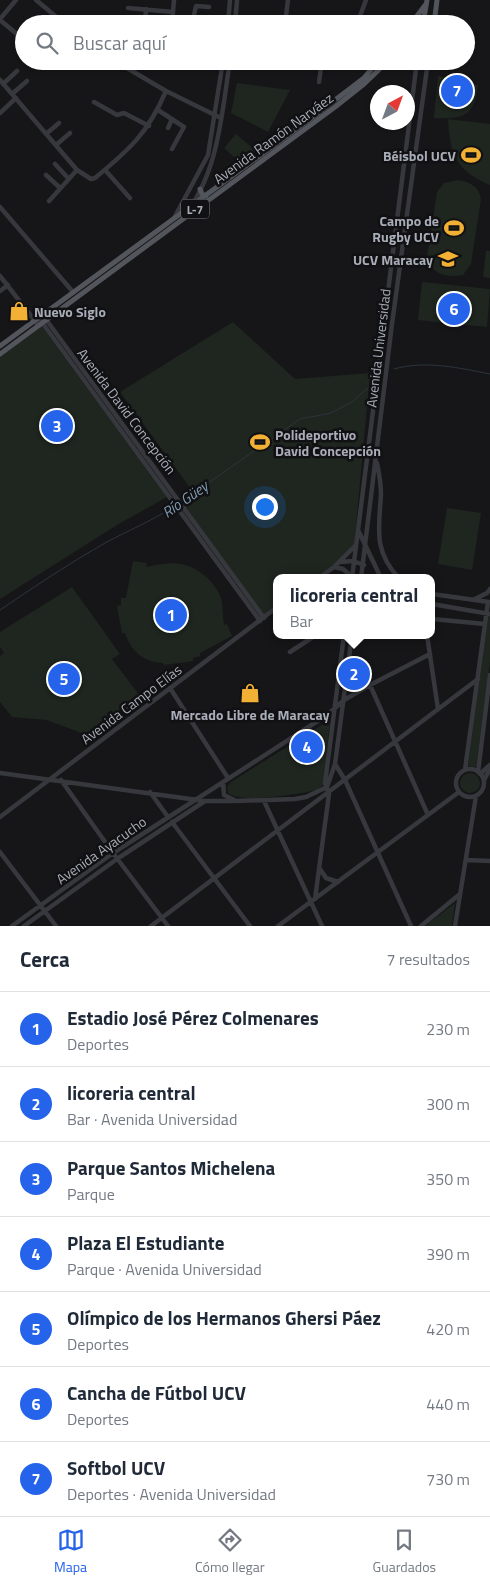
<!DOCTYPE html>
<html lang="es">
<head>
<meta charset="utf-8">
<style>
  :root { --surface:#fff; --page:#f2f2f3; --text:#1f2937; --muted:#747a83; --line:#e0e1e3; --accent:#2563eb }
  body { margin:0; font-family:"Titillium Web",sans-serif; background:var(--page); color:var(--text) }
  .compass { position:absolute; left:370px; top:85px; width:45px; height:45px; border-radius:50%; background:var(--surface); box-shadow:0 1px 4px #0004; rotate:41deg }
  .you { position:absolute; left:264px; top:506px; width:18px; height:18px; margin:-12px; border:4px solid #fff; border-radius:50%; background:#1a73e8; box-shadow:0 0 0 8px #1a73e833 }
  .badge { display:grid; place-items:center; width:32px; height:32px; border-radius:50%; background:var(--accent); color:#fff; font-size:16px; font-weight:700 }
  .pin { position:absolute; translate:-50% -50%; border:2px solid #fff; box-shadow:0 1px 5px #0006 }
  .popup { position:absolute; left:273px; top:574px; width:162px; height:65px; box-sizing:border-box; display:grid; place-content:center; border-radius:10px; background:var(--surface); filter:drop-shadow(0 1px 4px #0005); font-size:16px; white-space:nowrap; color:var(--muted) }
  .popup b { font-size:19px; color:var(--text) }
  .popup::after { content:''; position:absolute; left:50%; top:100%; margin-left:-10px; border:10px solid transparent; border-top-color:var(--surface) }
  .list { margin:0; padding:0; list-style:none }
  h2 { display:flex; justify-content:space-between; align-items:center; height:65px; margin:0; padding:0 20px; font-size:21px }
  h2 small { font-size:16px; font-weight:400; color:var(--muted) }
  .list li { display:grid; grid-template-columns:32px 1fr auto; gap:15px; align-items:center; box-sizing:border-box; height:75px; padding:0 20px; border-top:1px solid var(--line) }
  .list b { display:block; font-size:19px; white-space:nowrap }
  .list p { margin:0; font-size:16px; white-space:nowrap; color:var(--muted) }
  .list em { font-size:16px; font-style:normal; color:var(--muted) }
  .icon { flex:none; width:28px; height:28px; fill:none; stroke:currentColor; stroke-width:2; stroke-linecap:round; stroke-linejoin:round }
  .map { position:relative; flex:none; width:490px; height:926px; overflow:hidden }
  .search { position:absolute; background:var(--surface); box-shadow:0 1px 4px #0004; left:15px; right:15px; top:15px; height:55px; display:flex; align-items:center; gap:12px; box-sizing:border-box; padding:0 18px; border-radius:28px; color:var(--muted); font-size:19px }
  .sheet { height:590px; background:var(--surface) }
  nav { display:flex; justify-content:space-around; align-items:center; box-sizing:border-box; height:70px; border-top:1px solid var(--line); background:var(--surface); font-size:14px; color:var(--muted) }
  nav a { display:grid; justify-items:center; gap:2px }
  nav .on { color:var(--accent) }
  .map>svg:first-child { display:block }
</style>
</head>
<body>
<div class="map">
<svg width="490" height="926" viewBox="0 0 490 926">
  <rect width="100%" height="100%" fill="#161618"/>
  <path fill="#1e261f" d="M438 76 478 85C474 117 464 119 434 118Z
    M237 83 290 90 268 132 231 113Z
    M448 119 490 124V185C455 170 450 154 448 119Z
    M236 134 256 151 243 165 224 148Z
    M458 180C470 182 479 186 481 199L471 264 463 275C447 278 432 275 427 257L437 192 444 183Z
    M486 251H490V278L483 277Z
    M422 282 490 289 487 327 418 320Z
    M233 322 295 379 370 373 354 549 316 578H276V607L261 619 183 508 194 493 120 392Z
    M40 324 167 497 117 525 0 599V354Z
    M447 508 481 513 472 570 438 564Z
    M133 561 147 563 146 567C158 565 173 561 185 565 201 569 219 586 222 602 223 610 223 618 224 625L227 624 232 636 200 653V656L193 658V661L164 665 163 663C143 662 131 651 125 633H122L117 606 121 605V598H126Z
    M72 587 120 654 112 659 143 700 92 737 47 720 12 717 0 702V656L4 653 0 647V632Z
    M488 615H490V662L476 767 468 766Z
    M330 720 323 785 317 790C300 794 239 804 228 793L227 787 231 782Z
    M460 783a10 10 0 1 1 20 0a10 10 0 1 1-20 0Z
    M455 903 452 926H425Z"/>
  <g fill="none" stroke-linecap="round" stroke-linejoin="round">
    <path stroke="#2c353c" stroke-width="1" d="M394 369C425 360 460 368 490 374
      M181 502 300 419 331 413 352 402 368 388
      M0 610C34 587 68 564 105 543 127 531 152 521 173 507"/>
    <path stroke="#37383d" stroke-width="4.5" d="M36 0 65 24
      M128 8 173 12
      M0 19 16 0
      M0 20 24 40
      M192 21 207 23
      M26 24 28 21
      M145 24 146 9
      M172 24 174 0
      M192 24 196 6 209 7
      M228 24 230 0
      M235 24 237 0
      M285 24 288 0
      M357 24 366 0
      M17 35 24 26
      M115 61 166 91 221 118
      M180 61 194 64
      M283 61 292 63
      M81 63 82 61
      M340 64 342 61
      M0 80 77 170 91 179 95 178C130 149 148 133 166 91
      M319 82 322 61
      M3 84 17 71
      M12 94 27 81
      M94 102 117 115 124 113 149 126
      M158 110 184 127 172 149
      M0 113 16 98
      M168 128 172 119
      M46 134 59 123
      M56 145 70 133
      M55 164 68 178
      M105 170 130 198
      M46 175 59 187
      M49 201 77 170
      M0 207 73 292
      M174 218 208 155 223 61
      M182 219C219 173 221 117 230 61
      M0 276 39 326
      M0 291 8 285
      M42 314 264 618
      M38 317 260 621
      M377 463C379 473 381 484 381 494 379 528 373 551 399 578
      M358 530 381 578
      M340 562 353 561 364 565
      M334 567 343 569 352 577
      M319 578 334 567 355 546
      M352 578 417 61
      M361 578 392 324 428 61
      M432 594 489 602
      M475 599 487 593 490 589
      M432 604 490 614
      M432 619 485 624
      M427 635 438 709
      M290 652 316 635
      M370 685 428 815
      M170 688 228 778
      M335 764 345 780 411 926
      M456 783a14 14 0 1 1 28 0a14 14 0 1 1-28 0Z
      M465 770 488 602
      M478 772 490 675
      M0 773 205 801H233
      M480 774 490 765
      M61 780 113 853 168 926
      M484 780 490 769
      M223 782 224 795 236 801 295 799 306 797 327 787 335 764 352 635
      M150 792 168 817
      M264 801 322 926
      M0 817 276 608
      M172 822 250 926
      M0 852 56 926
      M467 860 490 861
      M320 869 326 878 338 882
      M315 899 329 794 325 783 344 635
      M12 926 113 853 327 715 344 700 370 685 430 654
      M24 926 117 859 205 801
      M151 926 478 679
      M278 926 459 792
      M421 926 460 894
      M455 926 476 796"/>
    <path stroke="#53555c" stroke-width="5" d="M411 24 426 4
      M423 24 427 0
      M434 24 437 0
      M414 61 417 66
      M200 189 202 194 206 196
      M0 346 318 113 364 78 378 61
      M0 354 335 107 364 84 388 61"/>
  </g>
  <defs>
    <symbol id="stadium-bare" viewBox="-9 -9 18 18"><path d="M0-5a6.5 5 0 1 0 0 10a6.5 5 0 1 0 0-10ZM-3.5-1.8h7v3.6h-7Z" fill="#f2b134" stroke="#111113" stroke-width="2.5" paint-order="stroke"/></symbol>
    <symbol id="university-bare" viewBox="-9 -9 18 18"><path d="M0-5L7-2L0 1L-7-2ZM-4 1L0 2.5L4 1V4Q0 6-4 4Z" fill="#f2b134" stroke="#111113" stroke-width="2.5" paint-order="stroke"/></symbol>
    <symbol id="shop-bare" viewBox="-9 -9 18 18"><path d="M-5-2.5h2.3a2.7 3.5 0 0 1 5.4 0H5L5.5 6h-11ZM-1.5-2.5h3a1.5 2.3 0 0 0-3 0Z" fill="#f2b134" stroke="#111113" stroke-width="2.5" paint-order="stroke"/></symbol>
  </defs>
  <g fill-rule="evenodd">
    <use href="#stadium-bare" x="457" y="141" width="28" height="28"/>
    <use href="#stadium-bare" x="440" y="214" width="28" height="28"/>
    <use href="#university-bare" x="434" y="245" width="28" height="28"/>
    <use href="#shop-bare" x="5" y="297" width="28" height="28"/>
    <use href="#stadium-bare" x="246" y="428" width="28" height="28"/>
    <use href="#shop-bare" x="236" y="679" width="28" height="28"/>
  </g>
  <g text-anchor="middle" dominant-baseline="central" stroke-width="5" stroke-linejoin="round" paint-order="stroke">
    <rect fill="#111113" stroke="#7b7e86" stroke-width="1" x="181" y="199.5" width="28" height="19" rx="4"/>
    <g font-size="12" font-weight="bold" fill="#a8adb8">
      <text x="195" y="209">L-7</text>
    </g>
    <g font-size="14" fill="#a8adb8" stroke="#111113">
      <text transform="translate(273 138) rotate(-36)">Avenida Ramón Narváez</text>
      <text transform="translate(378 348) rotate(-83)">Avenida Universidad</text>
      <text transform="translate(127 411) rotate(53)">Avenida David Concepción</text>
      <text transform="translate(131 704) rotate(-37)">Avenida Campo Elías</text>
      <text transform="translate(101 850) rotate(-35)">Avenida Ayacucho</text>
    </g>
    <g font-size="14" font-weight="bold" fill="#a8adb8" stroke="#111113" text-anchor="end">
      <text x="456" y="155">Béisbol UCV</text>
      <text x="439" y="220">Campo de<tspan x="439" dy="16">Rugby UCV</tspan></text>
      <text x="433" y="259">UCV Maracay</text>
      <text x="34" y="311" text-anchor="start">Nuevo Siglo</text>
      <text x="275" y="434" text-anchor="start">Polideportivo<tspan x="275" dy="16">David Concepción</tspan></text>
      <text x="250" y="714" text-anchor="middle">Mercado Libre de Maracay</text>
    </g>
    <g font-size="15" font-style="italic" fill="#7f9bb3" stroke="#111113">
      <text transform="translate(185 499) rotate(-35)">Río Güey</text>
    </g>
  </g>
</svg>
<svg class="compass" viewBox="-18 -18 36 36"><path d="M0-13l5 13h-10z" fill="#e53935"/><path d="M0 13l5-13h-10z" fill="#747a83"/></svg>
<div class="you"></div>
<div class="pin badge" style="left:171px;top:615px">1</div>
<div class="pin badge" style="left:354px;top:674px">2</div>
<div class="popup"><b>licoreria central</b>Bar</div>
<div class="pin badge" style="left:57px;top:426px">3</div>
<div class="pin badge" style="left:307px;top:747px">4</div>
<div class="pin badge" style="left:64px;top:679px">5</div>
<div class="pin badge" style="left:454px;top:309px">6</div>
<div class="pin badge" style="left:457px;top:91px">7</div>
<div class="search"><svg class="icon" aria-label="search" viewBox="0 0 24 24"><circle cx="10" cy="10" r="6"/><path d="M15 15l6 6"/></svg>Buscar aquí</div>
</div>
<section class="sheet">
<h2>Cerca<small>7 resultados</small></h2>
<ul class="list">
<li><span class="badge">1</span><div><b>Estadio José Pérez Colmenares</b><p>Deportes</p></div><em>230 m</em></li>
<li><span class="badge">2</span><div><b>licoreria central</b><p>Bar · Avenida Universidad</p></div><em>300 m</em></li>
<li><span class="badge">3</span><div><b>Parque Santos Michelena</b><p>Parque</p></div><em>350 m</em></li>
<li><span class="badge">4</span><div><b>Plaza El Estudiante</b><p>Parque · Avenida Universidad</p></div><em>390 m</em></li>
<li><span class="badge">5</span><div><b>Olímpico de los Hermanos Ghersi Páez</b><p>Deportes</p></div><em>420 m</em></li>
<li><span class="badge">6</span><div><b>Cancha de Fútbol UCV</b><p>Deportes</p></div><em>440 m</em></li>
<li><span class="badge">7</span><div><b>Softbol UCV</b><p>Deportes · Avenida Universidad</p></div><em>730 m</em></li>
</ul>
</section>
<nav>
<a class="on"><svg class="icon" aria-label="map" viewBox="0 0 24 24"><path d="M3 6l6-2 6 2 6-2v14l-6 2-6-2-6 2zM9 4v14M15 6v14"/></svg>Mapa</a>
<a><svg class="icon" aria-label="directions" viewBox="0 0 24 24"><path d="M12 3l9 9-9 9-9-9zM9 14v-3h6M13 9l2 2-2 2"/></svg>Cómo llegar</a>
<a><svg class="icon" aria-label="saved" viewBox="0 0 24 24"><path d="M7 4h10v16l-5-4-5 4z"/></svg>Guardados</a>
</nav>
</body>
</html>
